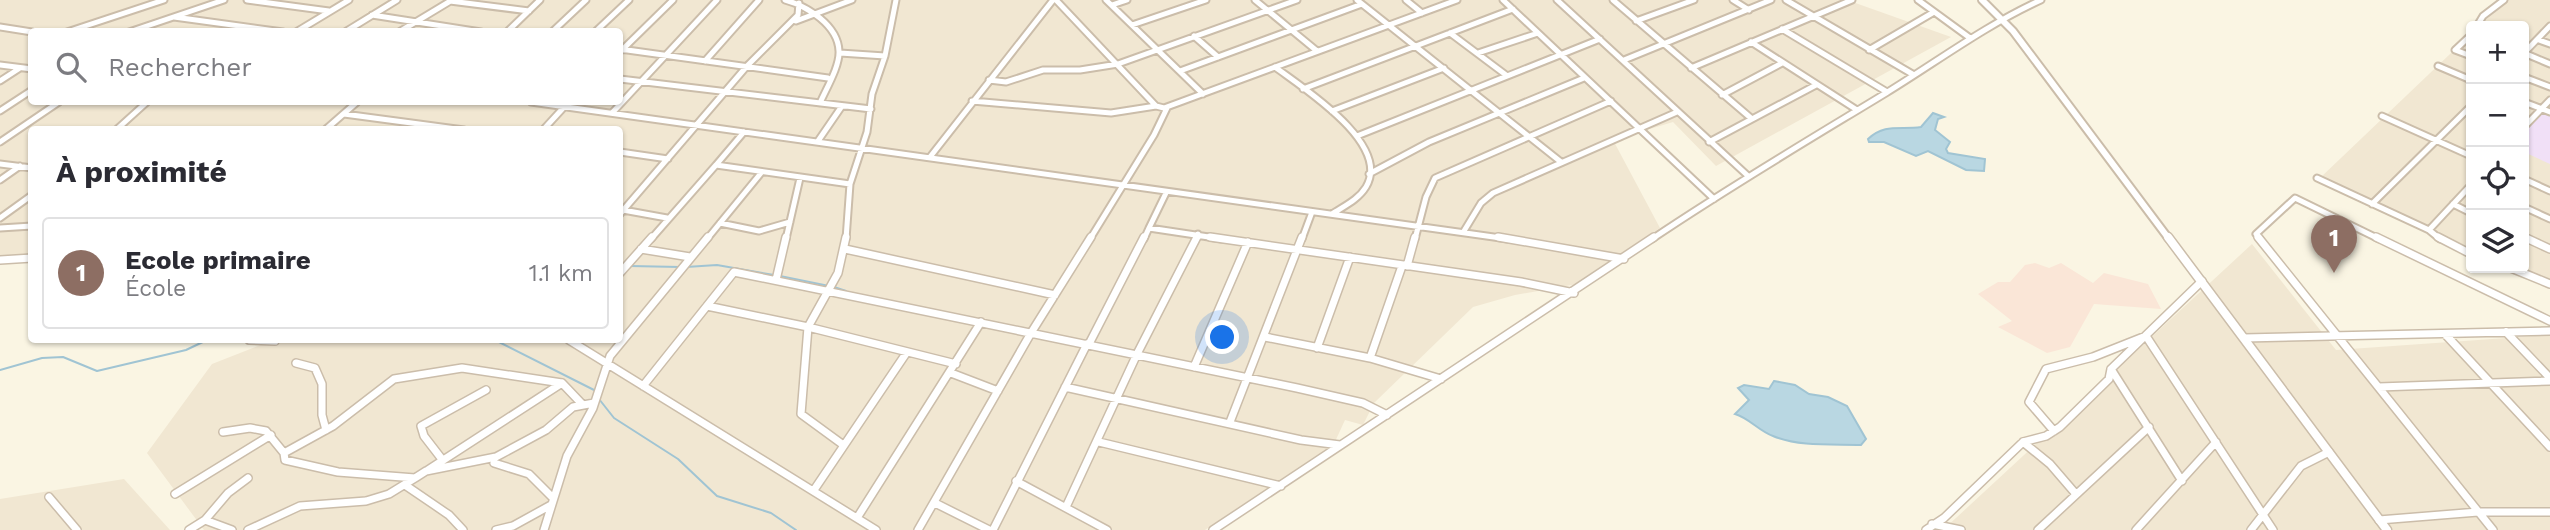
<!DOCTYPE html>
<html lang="fr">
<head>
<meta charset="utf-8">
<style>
  :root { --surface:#fff; --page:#f2f2f3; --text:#2b2b33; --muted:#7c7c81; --line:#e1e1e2; --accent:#7b5240 }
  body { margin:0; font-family:"Work Sans",sans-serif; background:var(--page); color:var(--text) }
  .controls { position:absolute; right:21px; top:21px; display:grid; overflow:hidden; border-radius:7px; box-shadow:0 2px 5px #0004 }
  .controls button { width:63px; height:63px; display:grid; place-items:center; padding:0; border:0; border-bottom:2px solid var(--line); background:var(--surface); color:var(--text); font:35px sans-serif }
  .you { position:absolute; left:1223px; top:338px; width:24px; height:24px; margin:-18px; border:5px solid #fff; border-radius:50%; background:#1a73e8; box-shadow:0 0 0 10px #1a73e833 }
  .badge { display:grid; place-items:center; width:46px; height:46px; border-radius:50%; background:var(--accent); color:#fff; font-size:23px; font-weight:700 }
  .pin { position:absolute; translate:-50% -58px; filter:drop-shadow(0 2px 4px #0008) }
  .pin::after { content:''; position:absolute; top:37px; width:24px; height:21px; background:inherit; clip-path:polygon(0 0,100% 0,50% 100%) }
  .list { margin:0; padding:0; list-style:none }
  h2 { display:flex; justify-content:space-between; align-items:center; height:91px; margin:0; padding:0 28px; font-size:30px }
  h2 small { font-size:23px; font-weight:400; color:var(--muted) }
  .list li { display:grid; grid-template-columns:46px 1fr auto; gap:21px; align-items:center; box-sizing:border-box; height:112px; margin:0 14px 14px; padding:0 14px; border:2px solid var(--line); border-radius:7px }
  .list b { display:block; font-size:26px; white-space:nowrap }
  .list p { margin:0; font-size:23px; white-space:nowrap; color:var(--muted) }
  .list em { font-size:23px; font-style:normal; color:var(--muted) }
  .icon { flex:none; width:38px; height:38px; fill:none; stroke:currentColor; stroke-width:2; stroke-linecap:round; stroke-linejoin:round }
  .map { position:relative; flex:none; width:2550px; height:530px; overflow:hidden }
  .search { position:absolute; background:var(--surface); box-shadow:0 2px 5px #0004; left:28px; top:28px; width:595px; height:77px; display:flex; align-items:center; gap:18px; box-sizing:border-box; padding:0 24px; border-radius:7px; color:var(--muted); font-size:26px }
  .panel { position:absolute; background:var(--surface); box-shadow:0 2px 5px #0004; left:28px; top:126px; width:595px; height:217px; border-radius:7px }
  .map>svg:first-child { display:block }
</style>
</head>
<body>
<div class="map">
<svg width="2550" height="530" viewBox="0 0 2550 530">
  <rect width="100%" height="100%" fill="#faf5e3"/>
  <path fill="#f1e7d2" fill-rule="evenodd" d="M0 0H1847L1951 37 1716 166 1673 122 1613 140 1660 228 1577 284 1515 295 1473 307 1374 403 1363 425 1345 420 1333 446 1205 530H204L147 453 212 364 273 340H620V130H32L31 261 0 262ZM32 32H620V102H32Z
    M2507 0H2550V285L2513 268H2524V26H2479Z
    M2471 34V248L2320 178Z
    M2252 244 2336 350 2550 335V530H1943Z
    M124 479 170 530H0V499Z"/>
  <path fill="#fae6d7" d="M2035 263 2049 268 2061 263 2093 283 2104 273 2148 284 2161 309 2094 304 2070 347 2047 353 1998 327 2012 321 1978 294 1998 282H2010L2025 265Z"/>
  <path fill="#f1e0f7" d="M2542 109 2550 113V164L2524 152V129Z"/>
  <path fill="#b9d7e2" stroke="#a0c4d3" stroke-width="2" d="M1933 113 1944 117 1938 119 1935 130 1950 142 1946 149 1948 153 1985 159 1984 171 1966 170 1928 151 1916 156 1884 142H1869L1868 139C1885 123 1900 130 1921 127Z
    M1774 381 1795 385 1809 394 1828 397 1847 406 1866 439 1861 445C1833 444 1799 447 1773 436 1759 431 1749 418 1735 414L1749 400 1738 388 1744 385 1769 389Z"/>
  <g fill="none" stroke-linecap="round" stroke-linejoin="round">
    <path stroke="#a0c4d3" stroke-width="2" d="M630 266 680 267
      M686 267 717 265 774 275
      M780 276 829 286
      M834 287 846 291
      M495 340 596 391
      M0 370 42 358 63 357 97 371 186 350 207 340
      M599 399 614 418 678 459 717 496 771 513 796 530"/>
    <defs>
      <path id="minor-far1" d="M247 0 329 11
        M785 0C807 6 838 25 839 51 840 66 826 89 820 103
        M1056 0 1156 106 1164 108 1457 0
        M1106 0 1203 94
        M1255 0 1317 51
        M1357 0 1561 162
        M1406 0 1422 13
        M1503 0 1714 199
        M1557 0 1747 175
        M1613 0 1752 119
        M1733 0 1749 10
        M1786 0 1914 75
        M1918 0 1970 38
        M450 1 529 11
        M1112 5 1127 0
        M372 15 481 32
        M174 17 283 32
        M796 21 852 0
        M1636 21 1694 0
        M1132 25 1206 0
        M2477 26 2483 16 2504 0
        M0 27 32 32
        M1782 29 1887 92
        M67 32 164 0
        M129 32 224 0
        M296 32 349 0
        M345 32 397 0
        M399 32 452 0
        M507 32 540 0
        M552 32 586 0
        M595 32 629 0
        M1450 33 1506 75
        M2471 35 2455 50 2471 56
        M1194 36 1218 57
        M2539 40 2550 44
        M1751 42 1857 110
        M620 49 828 78
        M622 50 673 0
        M1869 50 1934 12
        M840 53 885 56
        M1478 53 1538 33
        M2524 53 2550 26
        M2524 53 2550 64
        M1624 60 1771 0
        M705 61 759 0
        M0 65 32 69
        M2438 66 2471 80
        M1275 67C1303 88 1392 144 1366 187 1358 200 1344 206 1332 214
        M1691 68 1852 0
        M1180 71 1362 4
        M2524 77 2550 87
        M620 79 871 109
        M989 80 1006 82 1043 70H1080L1118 64 1297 0
        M0 81 20 68
        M1303 89 1513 9
        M1722 95 1782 63
        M972 101 1111 113 1156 106
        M531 102 1508 239
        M2524 102 2550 112
        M0 111 32 90
        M1332 111 1444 68
        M612 113 717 0
        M344 114 464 130
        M2382 116 2471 156
        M2524 127 2550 100
        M116 130 147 102
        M325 130 357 102
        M543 130 565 106
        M744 132 716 165 850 184
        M1357 136 1600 39
        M818 141 842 106
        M0 142 59 102
        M1709 142 1816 85
        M620 152 668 159
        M930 157 1053 0
        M0 164 32 168
        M1369 174 1429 142 1584 78
        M2317 178 2429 230 2440 239
        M2524 179 2550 191
        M0 180 20 166
        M2372 204 2471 106
        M2453 204 2471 213
        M2524 207 2550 219
        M623 210 667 218
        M620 214 747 66 798 15 799 3
        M0 218 32 195
        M720 223 759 231 790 222
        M0 228 32 226
        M1149 228 1166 193
        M2429 230 2471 185
        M1464 231 1481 203 1493 193 1677 112
        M2524 237 2528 239
        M651 239 716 165
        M707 239 761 173
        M786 239 800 178
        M846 239 850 184 867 132 872 94 885 56 896 0
        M1090 239 1154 135 1167 108
        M1144 239 1149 228 1222 239
        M1196 239 1198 234
        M1302 239 1312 212
        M1415 239 1426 197 1435 178 1611 101
        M1652 239C1729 187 1807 141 1886 93 1938 61 1986 25 2041 0
        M2260 239 2256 234 2295 198 2379 239"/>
      <path id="minor" d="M1210 237 1521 282 1574 293
        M1498 237 1624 259
        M2258 237 2493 530
        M2376 237 2550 321
        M2438 237 2471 254
        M2524 237 2550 249
        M641 249 690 257
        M845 249 1055 295
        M0 260 32 258
        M1407 266 1415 237
        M2511 268 2550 284
        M620 273 652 237
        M776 280 786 237
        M707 306 808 327 956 364
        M2506 332 2550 378
        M2445 334 2550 447
        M1265 337 1370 358 1441 379
        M2244 338 2550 331
        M249 340 275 341
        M569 340 876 530
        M1089 344 1144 237
        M1317 348 1350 257
        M1370 358 1402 266
        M296 363 315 368 322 384V415L326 430
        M1194 367 1248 242
        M2111 369 2182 481
        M951 373 998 391
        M643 386 734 272 1297 388 1363 403 1387 415
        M1065 387 1301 440 1340 445
        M2379 387 2550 381
        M1230 422 1302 237
        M2054 431 2029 402 2046 369 2093 357 2146 336 2273 530
        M223 432 250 428 266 431 284 453 285 460 338 472 415 478 426 471 496 457 546 430 573 407 594 403
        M1099 442 1281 486
        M2023 442 2050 464 2075 493
        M842 444 801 414 808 327 838 273 846 237
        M284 453 333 426 394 379 462 368 562 383 582 404
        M441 458 424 436 421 426 486 390
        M494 463 529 474 553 498
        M428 470 562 383
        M1016 481 1107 530
        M405 485 449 515 463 530
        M814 490 907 352
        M175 494 271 435
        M49 497 77 530
        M935 503 989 530
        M1066 507 1137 354 1197 237
        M857 518 981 322
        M205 520 228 493 248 478
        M2379 520 2478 512H2550
        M1932 524 1961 530
        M189 530 205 520 232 530
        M248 530 300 506 366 501 389 494 415 478
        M496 530 513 526 551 505
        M544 530 567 456 593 408 610 356 708 237
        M918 530 1031 333 1091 237
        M993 530 1087 344
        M1213 530 1654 237
        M1926 530 1944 518 2023 442 2046 436 2060 427 2109 379 2111 369 2202 281
        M2038 530 2149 427
        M2136 530 2216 442
        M2251 530 2301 466 2329 452"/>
      <path id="tertiary-far1" d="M1982 0 2013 31 2169 239"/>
      <path id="tertiary" d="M2168 237 2387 530"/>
    </defs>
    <use href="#minor-far1" stroke="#cbbdaa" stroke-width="9"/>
    <use href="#minor" stroke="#cbbdaa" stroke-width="10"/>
    <use href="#tertiary-far1" stroke="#cbbdaa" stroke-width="10"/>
    <use href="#tertiary" stroke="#cbbdaa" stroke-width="11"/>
    <use href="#minor-far1" stroke="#fff" stroke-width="5"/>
    <use href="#minor" stroke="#fff" stroke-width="7"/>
    <use href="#tertiary-far1" stroke="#fff" stroke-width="6"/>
    <use href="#tertiary" stroke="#fff" stroke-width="8"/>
  </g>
</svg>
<div class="controls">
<button>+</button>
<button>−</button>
<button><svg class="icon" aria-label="locate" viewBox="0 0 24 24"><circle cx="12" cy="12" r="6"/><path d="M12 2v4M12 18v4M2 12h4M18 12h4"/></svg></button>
<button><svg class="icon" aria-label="layers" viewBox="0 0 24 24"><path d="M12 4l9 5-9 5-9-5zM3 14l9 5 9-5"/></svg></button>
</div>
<div class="you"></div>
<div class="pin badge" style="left:2334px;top:273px;background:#8d6e63">1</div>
<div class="search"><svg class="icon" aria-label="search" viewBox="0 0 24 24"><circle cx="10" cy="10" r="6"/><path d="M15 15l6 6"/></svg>Rechercher</div>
<section class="panel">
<h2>À proximité<small></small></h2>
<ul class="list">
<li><span class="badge" style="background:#8d6e63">1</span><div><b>Ecole primaire</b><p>École</p></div><em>1.1 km</em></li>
</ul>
</section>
</div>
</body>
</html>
